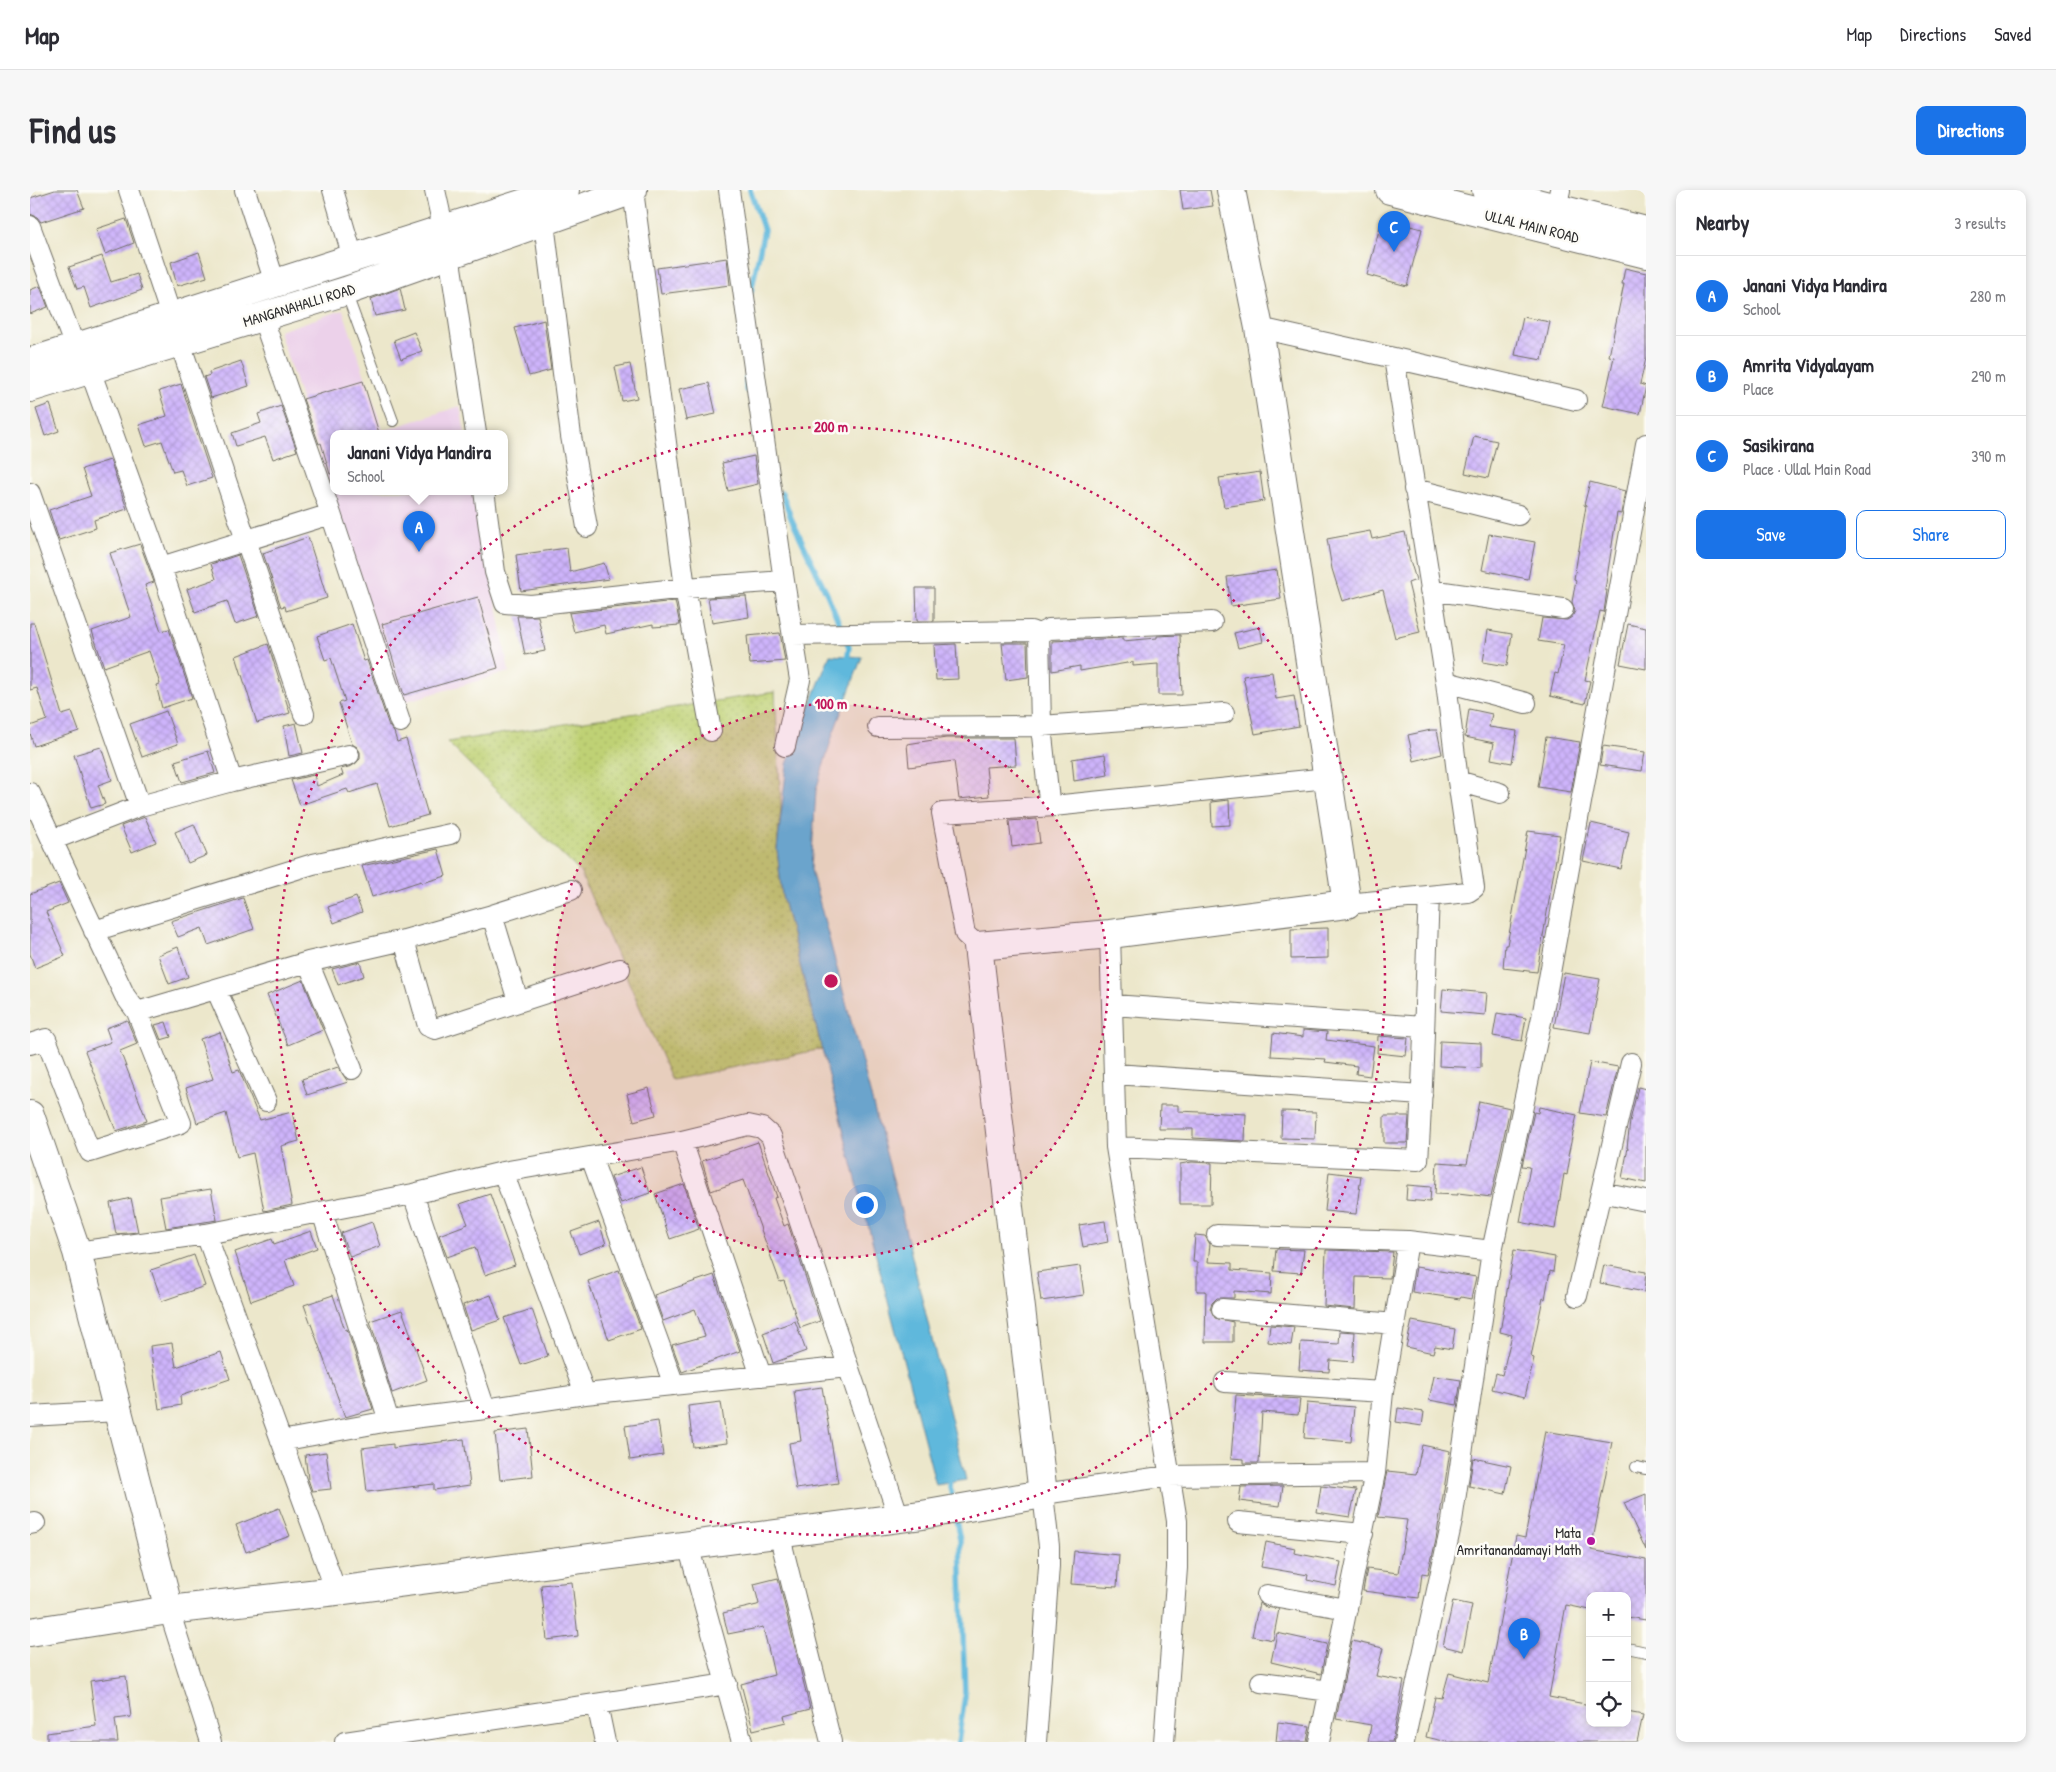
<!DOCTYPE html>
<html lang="en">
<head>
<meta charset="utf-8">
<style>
  :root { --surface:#fff; --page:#f7f7f7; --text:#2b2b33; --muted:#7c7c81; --line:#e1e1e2; --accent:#1a73e8 }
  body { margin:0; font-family:"Patrick Hand",sans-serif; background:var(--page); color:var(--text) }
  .controls { position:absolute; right:15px; bottom:15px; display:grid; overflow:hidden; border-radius:10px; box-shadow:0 2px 8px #0003 }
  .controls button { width:45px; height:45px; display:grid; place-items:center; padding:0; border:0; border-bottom:1px solid var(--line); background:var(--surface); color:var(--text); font:25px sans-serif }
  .you { position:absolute; left:834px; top:1014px; width:18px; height:18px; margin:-12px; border:4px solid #fff; border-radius:50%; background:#1a73e8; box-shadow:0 0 0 8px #1a73e833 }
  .badge { display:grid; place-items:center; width:32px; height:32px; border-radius:50%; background:var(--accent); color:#fff; font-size:16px; font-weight:700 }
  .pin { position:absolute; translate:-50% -41px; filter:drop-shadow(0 1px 2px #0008) }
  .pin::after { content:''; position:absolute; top:26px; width:18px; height:15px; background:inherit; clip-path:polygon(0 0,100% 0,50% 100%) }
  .popup { position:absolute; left:300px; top:240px; width:178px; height:65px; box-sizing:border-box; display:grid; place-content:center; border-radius:10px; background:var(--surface); filter:drop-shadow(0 1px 4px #0005); font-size:16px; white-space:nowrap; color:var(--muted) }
  .popup b { font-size:19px; color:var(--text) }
  .popup::after { content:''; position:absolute; left:50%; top:100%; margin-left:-10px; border:10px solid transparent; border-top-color:var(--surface) }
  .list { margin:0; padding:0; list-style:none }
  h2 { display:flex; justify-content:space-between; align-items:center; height:65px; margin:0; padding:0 20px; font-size:21px }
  h2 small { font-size:16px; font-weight:400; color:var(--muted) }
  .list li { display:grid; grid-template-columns:32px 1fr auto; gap:15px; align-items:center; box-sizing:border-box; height:80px; padding:0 20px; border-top:1px solid var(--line) }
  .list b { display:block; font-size:19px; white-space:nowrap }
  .list p { margin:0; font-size:16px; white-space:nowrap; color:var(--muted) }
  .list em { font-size:16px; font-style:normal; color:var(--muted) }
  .actions { display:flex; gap:10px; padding:15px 20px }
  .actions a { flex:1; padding:11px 0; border:1px solid var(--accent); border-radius:10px; text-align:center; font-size:18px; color:var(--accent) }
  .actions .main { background:var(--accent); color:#fff }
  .icon { flex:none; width:28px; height:28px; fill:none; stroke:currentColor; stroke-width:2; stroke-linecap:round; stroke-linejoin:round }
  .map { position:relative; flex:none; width:1616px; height:1552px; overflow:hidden; border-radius:10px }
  header { display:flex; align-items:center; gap:30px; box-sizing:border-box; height:70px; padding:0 25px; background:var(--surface); border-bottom:1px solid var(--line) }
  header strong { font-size:24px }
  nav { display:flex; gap:28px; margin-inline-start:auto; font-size:18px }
  .intro { display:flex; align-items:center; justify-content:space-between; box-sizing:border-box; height:120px; padding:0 30px }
  h1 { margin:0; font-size:35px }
  .button { padding:12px 22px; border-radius:10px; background:var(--accent); color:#fff; font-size:18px; font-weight:700 }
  main { display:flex; gap:30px; padding:0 30px }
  aside { flex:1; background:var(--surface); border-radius:10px; box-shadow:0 2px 8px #0003 }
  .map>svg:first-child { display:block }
</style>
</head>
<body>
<header>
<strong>Map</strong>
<nav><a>Map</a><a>Directions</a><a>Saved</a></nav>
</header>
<div class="intro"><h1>Find us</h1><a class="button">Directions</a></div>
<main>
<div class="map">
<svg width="1616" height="1552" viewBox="0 0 1616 1552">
  <defs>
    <pattern id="grass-dots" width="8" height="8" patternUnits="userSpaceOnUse" patternTransform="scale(1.25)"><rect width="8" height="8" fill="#bfd174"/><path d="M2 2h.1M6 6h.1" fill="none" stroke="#a4b465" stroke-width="1.8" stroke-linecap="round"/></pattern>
    <pattern id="building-cross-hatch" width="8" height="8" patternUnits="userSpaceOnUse" patternTransform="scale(1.25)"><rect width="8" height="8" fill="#ceb4fb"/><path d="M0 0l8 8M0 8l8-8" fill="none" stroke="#b19bd7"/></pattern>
  </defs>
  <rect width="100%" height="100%" fill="#fdfcf7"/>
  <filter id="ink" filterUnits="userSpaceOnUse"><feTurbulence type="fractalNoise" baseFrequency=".02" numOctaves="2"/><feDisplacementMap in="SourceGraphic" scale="10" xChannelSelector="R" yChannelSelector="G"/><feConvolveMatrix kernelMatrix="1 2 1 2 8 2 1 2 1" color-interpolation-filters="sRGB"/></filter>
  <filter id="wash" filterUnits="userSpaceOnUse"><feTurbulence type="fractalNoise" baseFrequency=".0096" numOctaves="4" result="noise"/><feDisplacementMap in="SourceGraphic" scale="20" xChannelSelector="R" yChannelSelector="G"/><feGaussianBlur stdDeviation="1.12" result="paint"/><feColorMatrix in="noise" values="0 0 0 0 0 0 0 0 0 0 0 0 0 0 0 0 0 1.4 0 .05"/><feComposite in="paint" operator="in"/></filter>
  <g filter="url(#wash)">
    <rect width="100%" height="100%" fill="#ece7cb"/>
    <path fill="#ecd1ea" d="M313 120 353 241 430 216 435 243H304V301H446L479 482 370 513 249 141Z"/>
    <path fill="url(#grass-dots)" stroke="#757e50" d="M745 502 751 618 747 659 752 706 792 859 642 890 550 682 417 552Z"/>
    <path fill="#5fb8dc" stroke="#457284" d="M800 465 832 467 803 544 786 600 781 680 866 1001 936 1290 906 1295 752 706 747 659 757 574Z"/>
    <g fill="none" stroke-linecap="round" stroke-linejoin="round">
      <path stroke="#5fb8dc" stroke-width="5.5" d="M720 0 734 40 721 102
        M716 188V200
        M752 303 761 328 797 404 819 457 817 472
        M918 1286 923 1311
        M925 1325 930 1350 935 1506 928 1552"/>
    </g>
    <g id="blocks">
      <path fill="url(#building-cross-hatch)" d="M25 0H47L54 18 11 32 7 27 0 24V8Z
        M1150 0H1180L1183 16 1153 20Z
        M96 29 104 53 75 64 66 39Z
        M1352 29 1392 39 1377 96 1337 85Z
        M169 62 177 87 147 96 141 72Z
        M72 66 81 92 107 84 112 100 61 118 54 97 47 99 39 77Z
        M697 68 700 95 631 104 627 78Z
        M1595 78 1616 83V168L1610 194 1616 196 1610 224 1573 216 1584 167 1579 166 1594 94H1592Z
        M10 96 18 117 0 124V100Z
        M370 98 375 120 345 126 341 109Z
        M1493 127 1520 132 1512 170 1485 165Z
        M514 130 521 180 499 186 485 138Z
        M384 142 392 161 371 169 364 150Z
        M211 171 219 196 181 208 174 187 180 185 179 182Z
        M600 174 607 208 592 211 585 177Z
        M333 191 349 243H304V283L300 284 291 253 289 254 273 209Z
        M679 193 686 224 656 230 649 199Z
        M151 194 182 288 157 296 151 280 143 282 132 251 116 256 109 235 137 226 129 201Z
        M20 214 29 241 15 246 6 219Z
        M251 216 267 261 243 269 235 247 206 256 202 243 231 233 228 224Z
        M1444 246 1467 251 1458 288 1435 283Z
        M724 266 728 294 698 301 692 273Z
        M80 270 97 319 64 330 66 338 29 350 19 320 61 306 52 279Z
        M1230 282 1234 311 1194 317 1189 288Z
        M1560 292 1595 301 1591 324 1587 323 1575 400H1577L1574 422 1570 421 1555 490 1560 491 1555 514 1520 506 1525 483 1528 484 1534 455 1508 451 1512 428 1537 430 1542 427 1545 421 1542 412 1546 390 1544 389 1556 316 1554 315Z
        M1340 341 1342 349 1375 342 1379 360H1377L1386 390 1378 393 1390 442 1365 448 1353 400 1312 411 1302 379 1297 349Z
        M1459 344 1505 352 1498 389 1452 380Z
        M278 347 297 408 256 421 255 416 251 417 233 363Z
        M110 354 124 392 115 395 131 441 139 439 162 508 132 518 126 495 130 494 119 461 74 477 62 441 101 427 80 363Z
        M537 358 540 382 574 373 579 389 491 401 486 365Z
        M208 365 229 426 205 434 197 411 165 422 157 399 186 389 181 374Z
        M1247 380 1251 409 1201 416 1197 387Z
        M886 398H904V431H887Z
        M716 406 719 427 682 433 678 408Z
        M448 407 468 478 374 505 352 434Z
        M645 411 650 435 623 437V434L576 444 574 435 544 442 539 423Z
        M487 426H508L515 461 495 465Z
        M0 433H4L32 525 42 522 49 541 4 556 0 543V536L17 530 7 498 0 500Z
        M322 434 334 471 337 470 359 536 364 542 367 552 376 549 398 625 360 636 347 594 319 603 317 599 270 615 261 590 284 585 287 596 313 585 311 579 322 576 330 569V562L327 557 322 554 309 513 315 511 301 468 295 470 287 446Z
        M1598 434 1616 438V479L1590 474Z
        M1230 437 1233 452 1208 458 1204 443Z
        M1458 440 1482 444 1477 476 1453 472Z
        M750 443 755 471 720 474 717 446Z
        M1150 445 1152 505H1128V474L1103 476V472L1050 481V476L1022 481V451L1093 448V451L1127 448V446Z
        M972 453H997L998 487 976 490Z
        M238 454 260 523 227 533 206 466Z
        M926 454 928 489 906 490 904 455Z
        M1242 482 1246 509 1264 506 1269 536 1225 544 1213 486Z
        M1439 519 1462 524 1459 537 1487 541 1482 573 1461 569 1464 553 1435 547Z
        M136 521 148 554 112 567 100 534Z
        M266 533 273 563 259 566 254 536Z
        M1401 540H1407L1412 564 1384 571 1378 545Z
        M1516 547 1550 552 1541 602 1508 597Z
        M916 548H984L986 575 956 577 959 606 929 609 924 571 879 577 877 554Z
        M1573 556 1615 562 1612 581 1570 575Z
        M71 557 82 590 68 595 75 614 61 618 44 565Z
        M178 561 185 583 152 592 145 571Z
        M1075 564 1078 585 1044 591 1042 569Z
        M1199 610 1200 635 1182 636 1181 612Z
        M115 627 126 652 102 662 91 636Z
        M1007 629 1010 653 982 657 979 631Z
        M1561 633 1599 642 1591 679 1553 671Z
        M164 634 177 665 158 673 145 642Z
        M1498 641 1530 645 1507 782 1473 778 1475 755H1477Z
        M408 659 416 686 392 693 391 691 342 707 332 676Z
        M29 693 38 713 16 722 35 766 5 778 0 764V704Z
        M326 707 332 722 304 733 298 717Z
        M213 708 224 739 178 755 172 738 148 747 141 731Z
        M1298 738V768L1261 769V739Z
        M148 757 158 787 139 794 128 765Z
        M330 772 334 786 308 795 302 779Z
        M1534 783 1570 789 1560 843 1524 837Z
        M273 790 293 840 258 855 237 805Z
        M1413 799 1457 803 1455 825 1411 821Z
        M1467 823 1496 828 1492 851 1463 846Z
        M97 830 107 854 90 861 117 931 86 941 55 861 81 852 76 838Z
        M136 832 141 847 131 850 125 835Z
        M1273 840 1297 842 1296 850 1344 856 1340 886 1326 884 1327 876 1295 872 1296 869 1241 866 1243 843 1273 847Z
        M190 842 203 882 209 880 230 930 262 922 269 951 251 956 262 1015 234 1021 223 963 207 967 196 923 167 933 156 898 183 889 170 849Z
        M1348 846 1378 848 1376 866 1347 863Z
        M1410 851 1451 853V878L1409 876Z
        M1560 872 1588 877 1576 927 1550 923Z
        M308 877 318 892 277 905 272 889Z
        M1608 897 1616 899V993L1592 988 1598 958H1597L1600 931Z
        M619 898 626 925 604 931 597 904Z
        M1449 911 1480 918 1461 1007 1428 1003V1005L1405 1004 1407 972 1437 974Z
        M1130 915H1148V921L1216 924 1215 951 1163 948V939H1129Z
        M1509 917 1547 925 1538 966 1540 967 1537 985 1534 984 1525 1039 1490 1032 1500 977 1492 976 1504 922 1508 923Z
        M1252 921 1286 922 1285 949 1251 948Z
        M1354 926H1379L1377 953H1354Z
        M728 952 747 1007 744 1008 754 1036 758 1034 790 1131 770 1138 754 1091 750 1092 713 990 681 1001 672 971Z
        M1162 972 1182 973 1181 1014H1150V974Z
        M611 977 620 1003 591 1013 581 987Z
        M1299 982 1331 986 1326 1024 1295 1021Z
        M654 994 669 1039 640 1049 625 1004Z
        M1377 995 1401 997 1400 1012 1376 1010Z
        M181 999 187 1030 136 1038 130 1007Z
        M460 1004 485 1075 455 1085 445 1057 417 1067 409 1045 438 1034 430 1014Z
        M101 1008 108 1042 86 1044 80 1013Z
        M1075 1031 1078 1052 1053 1057 1049 1035Z
        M342 1032 350 1056 320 1067 311 1043Z
        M569 1032 576 1054 549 1064 541 1042Z
        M281 1041 287 1058 255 1070 264 1096 221 1111 205 1062 242 1049 244 1054Z
        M1165 1045 1175 1046 1180 1054 1178 1072 1202 1073V1080L1242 1083 1241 1104 1204 1101V1108H1187L1182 1113 1180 1118 1185 1128 1203 1132V1152H1175L1176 1101H1167V1072H1163Z
        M1246 1059 1274 1060 1271 1083 1244 1081Z
        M1296 1060 1363 1062 1360 1088 1326 1087 1325 1119 1294 1116Z
        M1484 1060 1525 1067 1523 1082 1520 1081 1515 1109 1513 1108 1501 1167 1504 1168 1495 1207 1462 1199 1466 1183 1472 1185 1482 1145 1470 1142Z
        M164 1065 175 1096 132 1111 121 1080Z
        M1574 1075 1616 1082 1614 1102 1570 1093Z
        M1050 1076 1054 1105 1011 1111 1007 1082Z
        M1386 1077 1446 1087 1441 1109 1431 1107 1430 1109 1382 1102Z
        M589 1080 611 1139 579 1150 558 1091Z
        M684 1085 710 1161 652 1182 642 1155 675 1146 665 1119 633 1131 624 1105Z
        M303 1105 315 1140 317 1139 343 1219 315 1227 274 1115Z
        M461 1105 470 1130 441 1140 433 1115Z
        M502 1119 518 1166 491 1175 474 1128Z
        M372 1120 397 1190 362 1203 340 1131Z
        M765 1131 776 1161 743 1173 733 1143Z
        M1382 1131 1425 1139 1422 1159 1405 1156 1403 1163 1376 1157Z
        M1240 1135 1264 1137 1261 1155 1238 1152Z
        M1310 1141 1325 1142 1323 1172 1300 1170 1299 1182 1269 1180 1271 1152 1309 1154Z
        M142 1153 146 1177 191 1162 200 1189 150 1206 151 1215 129 1219 120 1156Z
        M1404 1186 1431 1190 1427 1215 1399 1210Z
        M792 1197 808 1293 766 1299 759 1253 771 1251 764 1201Z
        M1206 1205 1270 1209 1268 1225 1232 1222 1229 1273H1214V1269L1201 1268Z
        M691 1212 697 1253 663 1257 658 1216Z
        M1277 1213 1324 1217 1321 1252 1274 1248Z
        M1368 1218 1394 1222 1392 1236 1366 1232Z
        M628 1231 633 1265 600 1270 595 1236Z
        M498 1239 503 1286 470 1290 465 1243Z
        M1515 1241 1582 1252 1561 1360 1616 1370V1430L1597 1427V1406H1560V1420L1536 1415 1519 1507 1560 1515V1533H1597V1522L1613 1525 1607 1552H1418L1396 1547 1405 1507 1412 1508 1419 1483 1458 1493 1486 1346 1495 1348Z
        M434 1249 440 1295 404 1300V1294L337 1302 332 1258 363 1254V1258Z
        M1392 1255 1420 1261 1406 1350 1398 1384 1392 1383 1389 1408 1333 1401 1337 1379 1368 1383 1377 1330 1348 1327 1357 1281 1386 1284Z
        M296 1262 301 1299 282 1301 278 1289 275 1265Z
        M1443 1268 1481 1276 1475 1304 1439 1296Z
        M1253 1296 1250 1316 1209 1311 1211 1297Z
        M1291 1296 1326 1300 1320 1327 1287 1322Z
        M1616 1304V1360L1594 1313Z
        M249 1318 260 1346 216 1362 206 1335Z
        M1236 1352 1265 1358 1264 1363 1311 1372 1306 1396 1277 1390 1278 1385 1231 1377Z
        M1044 1361 1089 1365 1087 1397 1041 1394Z
        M748 1388 780 1519 754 1526 756 1532 723 1540 711 1494 744 1485 739 1462 733 1437 698 1444 693 1423 727 1415 729 1414 724 1394Z
        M542 1392 548 1446 517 1450 511 1395Z
        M1423 1411 1442 1415 1433 1461 1413 1456Z
        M1229 1413 1235 1417 1249 1419 1243 1450 1222 1446Z
        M1247 1443 1297 1454 1291 1484 1241 1472Z
        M1322 1451 1353 1458 1346 1486 1374 1491 1362 1552H1338L1341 1535 1306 1529Z
        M96 1486 101 1527 85 1529 88 1552H17V1543L66 1536 60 1491Z
        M1248 1532 1280 1536 1277 1552H1246Z"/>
    </g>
  </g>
  <g filter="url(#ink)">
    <use href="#blocks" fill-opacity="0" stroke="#6f6d63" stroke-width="1"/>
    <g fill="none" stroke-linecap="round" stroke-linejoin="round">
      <defs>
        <path id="lane" d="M316 102 363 231
          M1606 1277 1616 1279
          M1597 1458 1616 1462"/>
        <path id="street" d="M99 0 274 524
          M215 0 245 93
          M303 0 323 68
          M405 0 419 64 446 243
          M603 0 655 398 681 541
          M699 0 754 391 770 490 755 556
          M1526 18 1530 0
          M514 33 541 246 557 337
          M0 36 45 157
          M232 126 301 324 370 532
          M1229 138 1364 168 1416 492 1428 591 1444 698 1438 702 1317 714
          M1364 168 1546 210
          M60 180 131 377 202 591
          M1384 299 1488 325
          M454 301 465 382 475 413 501 415 655 398 754 391
          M0 303 110 616
          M131 377 301 324
          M1400 400 1533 419
          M1009 444 1011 536 1019 610 1023 616 1298 588
          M763 445 1001 441 1009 444 1019 439 1182 432
          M1416 492 1496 513
          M848 537 1011 536 1194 523
          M1428 591 1470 603
          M0 603 95 806 107 822 151 933 60 962 16 849 0 854
          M22 650 110 616 202 591 319 565
          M462 725 541 700
          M64 741 283 674 420 644
          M1080 744 1086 957 1147 1331V1378L1134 1552
          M374 750 398 836 405 839 590 779
          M948 756 935 744 912 623 1025 616
          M278 772 322 879
          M186 799 236 911
          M1083 815 1393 837
          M107 822 278 772 374 750 462 725 488 811
          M1085 884 1392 905
          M652 951 731 1186
          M1086 957 1388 970C1394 882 1395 794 1399 707
          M561 967 644 1195
          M473 982 555 1204
          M1571 1002 1616 1011
          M383 1004 455 1219
          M292 1022 359 1231
          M176 1044 306 1401
          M1187 1045 1378 1051 1462 1061
          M47 1062 176 1044 383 1004 473 982 652 951 718 935 732 938 741 946 869 1328
          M1547 1106 1601 873
          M1192 1119 1365 1134
          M1195 1192 1353 1202
          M0 1226 88 1221
          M251 1251 359 1231 455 1219 555 1204 818 1177
          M1208 1332 1333 1344
          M0 1334 5 1333
          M749 1343 801 1552
          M658 1355 712 1552
          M1237 1405 1317 1419
          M139 1420 181 1552
          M1231 1492 1300 1501
          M567 1514 575 1552
          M315 1552 697 1494
          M1006 1552 1019 1376V1356L1013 1304 1138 1286 1345 1283
          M1289 1552 1345 1283 1353 1202 1378 1051
          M1374 1552 1422 1331 1462 1061 1512 827 1616 254"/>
        <path id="secondary" d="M1360 0 1616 64
          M1456 0 1616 41
          M0 172 535 0
          M0 198 316 101 603 0
          M0 925 47 1062 139 1420 306 1401 892 1325 1013 1304 948 756 1080 744 1317 714 1229 138 1201 0
          M0 1442 139 1420"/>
      </defs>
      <use href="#lane" stroke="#6f6d63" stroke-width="12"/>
      <use href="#street" stroke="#6f6d63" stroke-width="22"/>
      <use href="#secondary" stroke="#6f6d63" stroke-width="30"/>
      <use href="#lane" stroke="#fff" stroke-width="10"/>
      <use href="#street" stroke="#fff" stroke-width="20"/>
      <use href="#secondary" stroke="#fff" stroke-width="28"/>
    </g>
  </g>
  <circle cx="801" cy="791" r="277" fill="#c2185b" fill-opacity=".12"/>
  <g fill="none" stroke="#c2185b" stroke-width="2.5" stroke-dasharray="2.5 5">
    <circle cx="801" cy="791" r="277"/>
    <circle cx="801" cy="791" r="554"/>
  </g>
  <circle fill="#b5179e" stroke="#fdfcf7" stroke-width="2" cx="1561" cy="1351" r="5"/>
  <g text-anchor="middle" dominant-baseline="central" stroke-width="5" stroke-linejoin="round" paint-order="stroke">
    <g font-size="15" fill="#2b2b2b" stroke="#fdfcf7">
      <text transform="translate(1502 36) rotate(14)">ULLAL MAIN ROAD</text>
      <text transform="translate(269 115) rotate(-17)">MANGANAHALLI ROAD</text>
    </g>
    <g font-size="15" fill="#2b2b2b" stroke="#fdfcf7" text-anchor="end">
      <text x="1551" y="1342">Mata<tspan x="1551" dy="17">Amritanandamayi Math</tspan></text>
    </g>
  </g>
  <circle cx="801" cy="791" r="8" fill="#c2185b" stroke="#fdfcf7" stroke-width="2.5"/>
  <g font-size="15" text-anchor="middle" font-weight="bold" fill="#c2185b" stroke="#fdfcf7" stroke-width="5" stroke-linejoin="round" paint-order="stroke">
    <text x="801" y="242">200 m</text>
    <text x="801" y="519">100 m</text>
  </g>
</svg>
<div class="controls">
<button>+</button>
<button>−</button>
<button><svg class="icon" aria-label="locate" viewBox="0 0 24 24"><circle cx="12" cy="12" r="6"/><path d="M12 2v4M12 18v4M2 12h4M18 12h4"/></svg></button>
</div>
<div class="you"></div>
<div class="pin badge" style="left:389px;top:362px">A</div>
<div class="popup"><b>Janani Vidya Mandira</b>School</div>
<div class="pin badge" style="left:1494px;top:1469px">B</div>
<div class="pin badge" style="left:1364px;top:62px">C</div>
</div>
<aside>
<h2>Nearby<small>3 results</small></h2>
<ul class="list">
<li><span class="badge">A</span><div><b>Janani Vidya Mandira</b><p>School</p></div><em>280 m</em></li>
<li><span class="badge">B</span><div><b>Amrita Vidyalayam</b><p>Place</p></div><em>290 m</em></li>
<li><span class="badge">C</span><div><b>Sasikirana</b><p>Place · Ullal Main Road</p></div><em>390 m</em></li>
</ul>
<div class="actions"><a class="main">Save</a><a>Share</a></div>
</aside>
</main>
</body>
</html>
